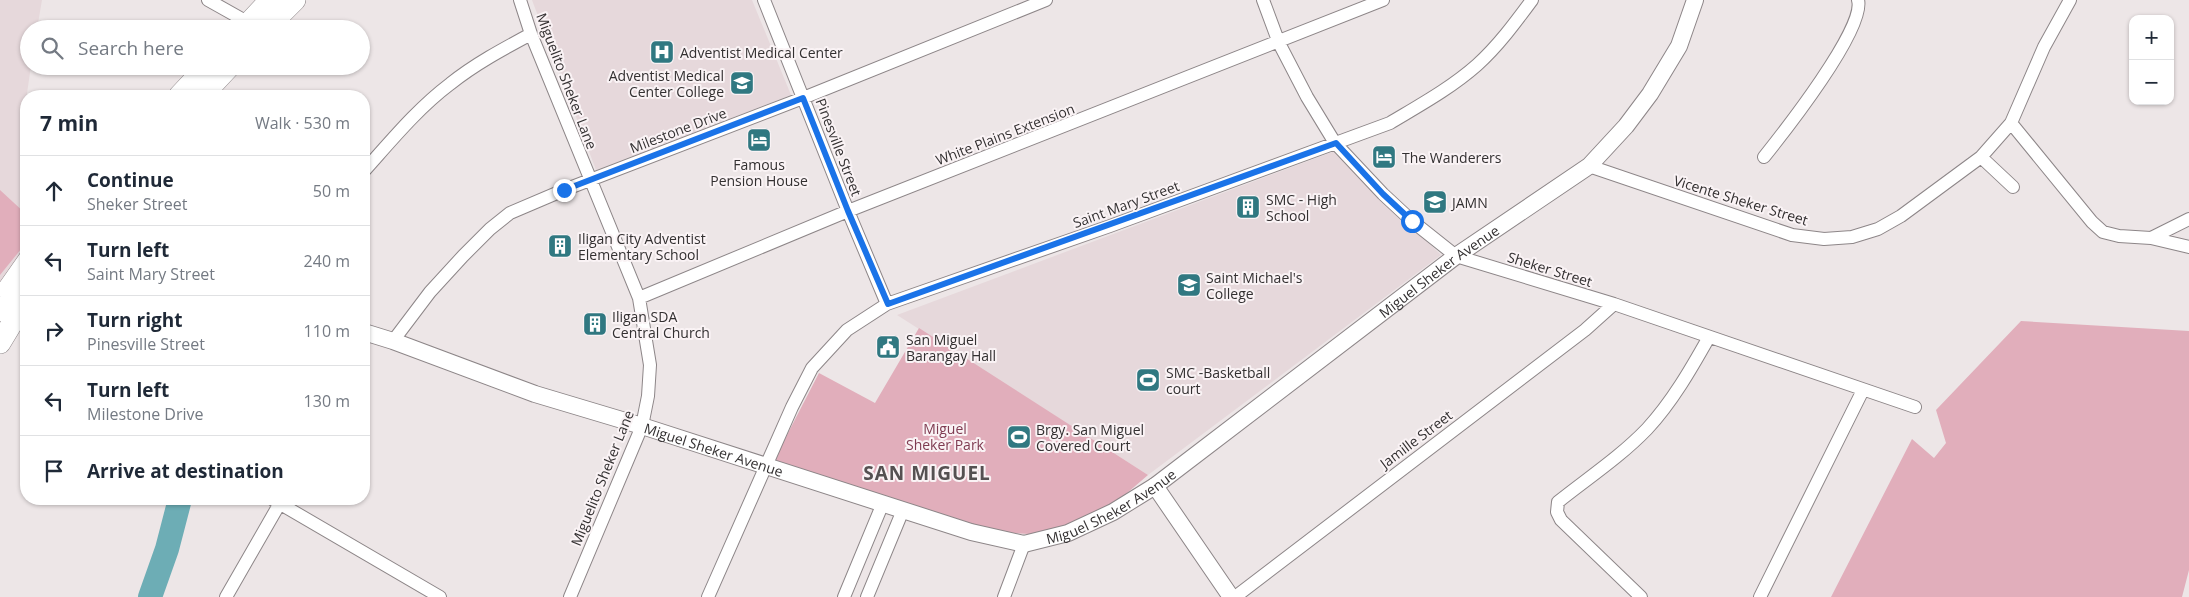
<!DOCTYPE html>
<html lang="en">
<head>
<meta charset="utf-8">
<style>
  :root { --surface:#fff; --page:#f6f6f7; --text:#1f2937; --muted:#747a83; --line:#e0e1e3 }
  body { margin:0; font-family:"Open Sans",sans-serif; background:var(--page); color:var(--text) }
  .controls { position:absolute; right:15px; top:15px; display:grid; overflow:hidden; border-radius:10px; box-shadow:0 1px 4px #0004 }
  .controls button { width:45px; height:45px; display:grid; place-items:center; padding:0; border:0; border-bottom:1px solid var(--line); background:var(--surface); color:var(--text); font:25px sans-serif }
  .stop { position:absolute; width:15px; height:15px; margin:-11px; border:4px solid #1a73e8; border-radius:50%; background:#fff }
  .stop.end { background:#1a73e8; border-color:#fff; box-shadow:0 1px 5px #0008 }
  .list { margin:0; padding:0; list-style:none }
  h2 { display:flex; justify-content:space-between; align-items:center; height:65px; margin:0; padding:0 20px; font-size:21px }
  h2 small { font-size:16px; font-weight:400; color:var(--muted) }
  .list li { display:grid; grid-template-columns:32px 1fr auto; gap:15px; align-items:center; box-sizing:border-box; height:70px; padding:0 20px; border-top:1px solid var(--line) }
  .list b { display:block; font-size:19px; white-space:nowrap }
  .list p { margin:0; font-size:16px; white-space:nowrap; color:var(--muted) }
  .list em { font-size:16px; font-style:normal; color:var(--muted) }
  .icon { flex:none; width:28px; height:28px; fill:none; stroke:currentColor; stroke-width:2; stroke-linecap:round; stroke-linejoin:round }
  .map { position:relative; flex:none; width:2189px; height:597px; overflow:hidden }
  .search { position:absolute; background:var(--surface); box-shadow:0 1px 4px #0004; left:20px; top:20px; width:350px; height:55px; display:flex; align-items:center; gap:12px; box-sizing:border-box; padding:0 18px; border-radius:28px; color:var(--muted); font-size:19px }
  .panel { position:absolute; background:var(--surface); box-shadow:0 1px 4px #0004; left:20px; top:90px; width:350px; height:415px; border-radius:20px }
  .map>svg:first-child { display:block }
</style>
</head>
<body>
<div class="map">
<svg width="2189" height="597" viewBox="0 0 2189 597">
  <rect width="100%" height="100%" fill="#ede6e7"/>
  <path fill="#e6d8db" d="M0 0H42L37 29H29V66H31L24 114 26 116V250L0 287Z
    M532 0H752L791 95 596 170Z
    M1335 151 1441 255 1148 475 897 315Z"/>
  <path fill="#e1aebb" d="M0 190 26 214V243L0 275Z
    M2021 321 2189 331V570L2182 597H1831L1912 439 1934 458 1946 443 1936 410Z
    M919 328 1148 475 1112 506 1070 526 1029 534 998 532 773 462 819 373 875 403Z"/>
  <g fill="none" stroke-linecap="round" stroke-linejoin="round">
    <path stroke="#6dadb5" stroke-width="24" d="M150 597 167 549 180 499"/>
    <defs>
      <path id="pedestrian" d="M0 291 26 254"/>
      <path id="minor" d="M208 0 249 23
        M520 0 531 34 639 298 650 365 648 396 642 426 570 597
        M764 0 848 211 887 304
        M1263 0 1279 43 1307 97 1335 143 1383 194 1412 221 1456 256 1614 304 1915 407
        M2011 123 2092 222 2103 232 2119 236 2151 238 2189 219
        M1764 157C1784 132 1866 28 1858 0
        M1981 157 2013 187
        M1589 166 1792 235 1824 239 1852 237 1878 229 1901 216 1981 157 2011 123 2044 47 2070 0
        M364 171C391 141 417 109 450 84 475 64 503 49 531 34
        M2151 238 2189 247
        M639 298 848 211 1383 0
        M393 341 430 292 463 256 490 229 510 213 564 190 803 98 1046 0
        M272 499 440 597
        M226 597 280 503
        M708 597 792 407 812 368 847 330 887 304 1110 226 1390 123C1420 105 1451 88 1477 65 1498 46 1515 23 1532 0
        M844 597 883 503
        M867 597 903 510
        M1004 597 1024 544
        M1235 597 1585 330 1614 304
        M1641 597 1561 520 1557 512 1558 502C1588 478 1620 457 1647 429 1672 402 1691 369 1709 337
        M1760 597 1863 390"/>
      <g id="tertiary">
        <path id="s1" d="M364 332 393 341 535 394 642 426 971 532 1024 544 1068 533 1113 512 1155 486 1456 256 1589 166 1626 126 1650 94 1679 46 1695 0"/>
        <path d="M1155 486 1231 597"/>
      </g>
      <path id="trunk" d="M243 29 270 0
        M266 29 295 0
        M179 96 207 66
        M202 96 230 66
        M3 311 26 276
        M0 343 26 300"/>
    </defs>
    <use href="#pedestrian" stroke="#8d8688" stroke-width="11"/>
    <use href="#minor" stroke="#8d8688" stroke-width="14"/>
    <use href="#tertiary" stroke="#8d8688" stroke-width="18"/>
    <use href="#trunk" stroke="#8d8688" stroke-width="22"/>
    <use href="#pedestrian" stroke="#fff" stroke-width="10"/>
    <use href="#minor" stroke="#fff" stroke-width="12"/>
    <use href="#tertiary" stroke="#fff" stroke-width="16"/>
    <use href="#trunk" stroke="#fff" stroke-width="21"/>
  </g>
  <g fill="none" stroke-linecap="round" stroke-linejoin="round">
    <path stroke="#1a73e8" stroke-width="6" d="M564 190 803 98 848 211 888 304 1336 143 1383 194 1412 221"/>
  </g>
  <defs>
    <symbol id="hospital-square" viewBox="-11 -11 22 22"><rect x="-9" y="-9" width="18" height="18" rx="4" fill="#307881" stroke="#faf3f5"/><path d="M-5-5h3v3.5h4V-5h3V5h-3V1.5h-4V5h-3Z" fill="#fff"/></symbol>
    <symbol id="university-square" viewBox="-11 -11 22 22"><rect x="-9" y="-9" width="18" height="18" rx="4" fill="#307881" stroke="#faf3f5"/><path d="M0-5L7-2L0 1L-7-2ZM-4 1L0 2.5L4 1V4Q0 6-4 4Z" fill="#fff"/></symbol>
    <symbol id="hotel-square" viewBox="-11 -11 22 22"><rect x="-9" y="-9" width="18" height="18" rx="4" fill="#307881" stroke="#faf3f5"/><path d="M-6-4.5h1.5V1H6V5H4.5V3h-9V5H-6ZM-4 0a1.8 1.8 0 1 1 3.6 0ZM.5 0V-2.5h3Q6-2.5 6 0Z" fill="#fff"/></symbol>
    <symbol id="school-square" viewBox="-11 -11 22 22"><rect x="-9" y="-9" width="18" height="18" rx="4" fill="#307881" stroke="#faf3f5"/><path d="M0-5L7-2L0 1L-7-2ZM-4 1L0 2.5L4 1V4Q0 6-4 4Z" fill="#fff"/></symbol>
    <symbol id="building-square" viewBox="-11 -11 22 22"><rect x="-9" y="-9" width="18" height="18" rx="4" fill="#307881" stroke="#faf3f5"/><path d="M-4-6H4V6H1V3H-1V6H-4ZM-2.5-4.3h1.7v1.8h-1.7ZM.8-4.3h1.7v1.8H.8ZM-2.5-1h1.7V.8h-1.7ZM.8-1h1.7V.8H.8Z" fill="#fff"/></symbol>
    <symbol id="civic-square" viewBox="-11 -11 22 22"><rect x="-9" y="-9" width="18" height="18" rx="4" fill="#307881" stroke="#faf3f5"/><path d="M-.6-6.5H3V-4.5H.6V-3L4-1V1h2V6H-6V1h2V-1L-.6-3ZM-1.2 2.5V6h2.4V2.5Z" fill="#fff"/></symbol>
    <symbol id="stadium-square" viewBox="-11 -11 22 22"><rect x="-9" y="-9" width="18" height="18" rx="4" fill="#307881" stroke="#faf3f5"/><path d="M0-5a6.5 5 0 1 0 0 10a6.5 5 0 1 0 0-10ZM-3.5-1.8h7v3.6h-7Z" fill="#fff"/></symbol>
  </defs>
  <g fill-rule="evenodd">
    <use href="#hospital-square" x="648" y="38" width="28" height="28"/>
    <use href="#university-square" x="728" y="69" width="28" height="28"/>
    <use href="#hotel-square" x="745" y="126" width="28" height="28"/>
    <use href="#hotel-square" x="1370" y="143" width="28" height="28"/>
    <use href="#school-square" x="1421" y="188" width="28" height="28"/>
    <use href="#building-square" x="1234" y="193" width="28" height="28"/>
    <use href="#building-square" x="546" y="232" width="28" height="28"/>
    <use href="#university-square" x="1175" y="271" width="28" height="28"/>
    <use href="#building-square" x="581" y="310" width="28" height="28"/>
    <use href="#civic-square" x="874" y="333" width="28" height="28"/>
    <use href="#stadium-square" x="1134" y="366" width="28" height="28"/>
    <use href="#stadium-square" x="1005" y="423" width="28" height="28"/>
  </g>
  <g text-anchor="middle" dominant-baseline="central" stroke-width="4" stroke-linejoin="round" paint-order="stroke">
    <g font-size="14" fill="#333031" stroke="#faf3f5" text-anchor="start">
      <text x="680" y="52">Adventist Medical Center</text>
      <text x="724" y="75" text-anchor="end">Adventist Medical<tspan x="724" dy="16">Center College</tspan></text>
      <text x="1402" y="157">The Wanderers</text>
      <text x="759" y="164" text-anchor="middle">Famous<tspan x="759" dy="16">Pension House</tspan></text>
      <text x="1266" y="199">SMC - High<tspan x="1266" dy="16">School</tspan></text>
      <text x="1452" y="202">JAMN</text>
      <text x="578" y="238">Iligan City Adventist<tspan x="578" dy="16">Elementary School</tspan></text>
      <text x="1206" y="277">Saint Michael's<tspan x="1206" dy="16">College</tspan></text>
      <text x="612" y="316">Iligan SDA<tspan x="612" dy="16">Central Church</tspan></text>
      <text x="906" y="339">San Miguel<tspan x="906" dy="16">Barangay Hall</tspan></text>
      <text x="1166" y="372">SMC -Basketball<tspan x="1166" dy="16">court</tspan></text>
      <text x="1036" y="429">Brgy. San Miguel<tspan x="1036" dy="16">Covered Court</tspan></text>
    </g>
    <g font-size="14" fill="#333031" stroke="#faf3f5">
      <text transform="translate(567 81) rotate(69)">Miguelito Sheker Lane</text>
      <text transform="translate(678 130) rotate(-21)">Milestone Drive</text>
      <text transform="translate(1005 134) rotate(-21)">White Plains Extension</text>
      <text transform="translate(839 147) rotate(69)">Pinesville Street</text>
      <text transform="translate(1741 200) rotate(17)">Vicente Sheker Street</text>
      <text transform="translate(1126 204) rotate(-20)">Saint Mary Street</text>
      <text transform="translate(1550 269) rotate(17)">Sheker Street</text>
      <text stroke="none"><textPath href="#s1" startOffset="1194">Miguel Sheker Avenue</textPath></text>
      <text transform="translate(1416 439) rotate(-37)">Jamille Street</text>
      <text stroke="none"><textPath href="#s1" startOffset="369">Miguel Sheker Avenue</textPath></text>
      <text transform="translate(602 478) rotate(-68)">Miguelito Sheker Lane</text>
      <text stroke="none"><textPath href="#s1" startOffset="789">Miguel Sheker Avenue</textPath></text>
    </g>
    <g font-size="14" fill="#7f3b51" stroke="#faf3f5">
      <text x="945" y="428">Miguel<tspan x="945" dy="16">Sheker Park</tspan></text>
    </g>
    <g font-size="19" font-weight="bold" letter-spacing="1" fill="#555051" stroke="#faf3f5">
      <text x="927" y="473">SAN MIGUEL</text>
    </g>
  </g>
</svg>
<div class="controls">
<button>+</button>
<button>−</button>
</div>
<div class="stop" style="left:1412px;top:221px"></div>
<div class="stop end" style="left:564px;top:190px"></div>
<div class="search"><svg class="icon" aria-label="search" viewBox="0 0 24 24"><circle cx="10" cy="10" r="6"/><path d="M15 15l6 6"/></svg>Search here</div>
<section class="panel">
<h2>7 min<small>Walk · 530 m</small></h2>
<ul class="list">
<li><svg class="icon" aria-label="ahead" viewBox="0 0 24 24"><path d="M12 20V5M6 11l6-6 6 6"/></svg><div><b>Continue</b><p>Sheker Street</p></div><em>50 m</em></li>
<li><svg class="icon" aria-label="left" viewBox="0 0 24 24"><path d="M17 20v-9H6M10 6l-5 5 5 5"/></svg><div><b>Turn left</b><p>Saint Mary Street</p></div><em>240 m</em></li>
<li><svg class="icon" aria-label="right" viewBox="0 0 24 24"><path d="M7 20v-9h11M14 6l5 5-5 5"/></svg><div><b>Turn right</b><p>Pinesville Street</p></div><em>110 m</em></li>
<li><svg class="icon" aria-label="left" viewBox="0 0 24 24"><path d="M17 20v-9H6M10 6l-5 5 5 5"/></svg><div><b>Turn left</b><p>Milestone Drive</p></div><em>130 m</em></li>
<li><svg class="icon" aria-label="arrive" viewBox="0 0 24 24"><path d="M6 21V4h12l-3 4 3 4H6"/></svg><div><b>Arrive at destination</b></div></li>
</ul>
</section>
</div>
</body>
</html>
